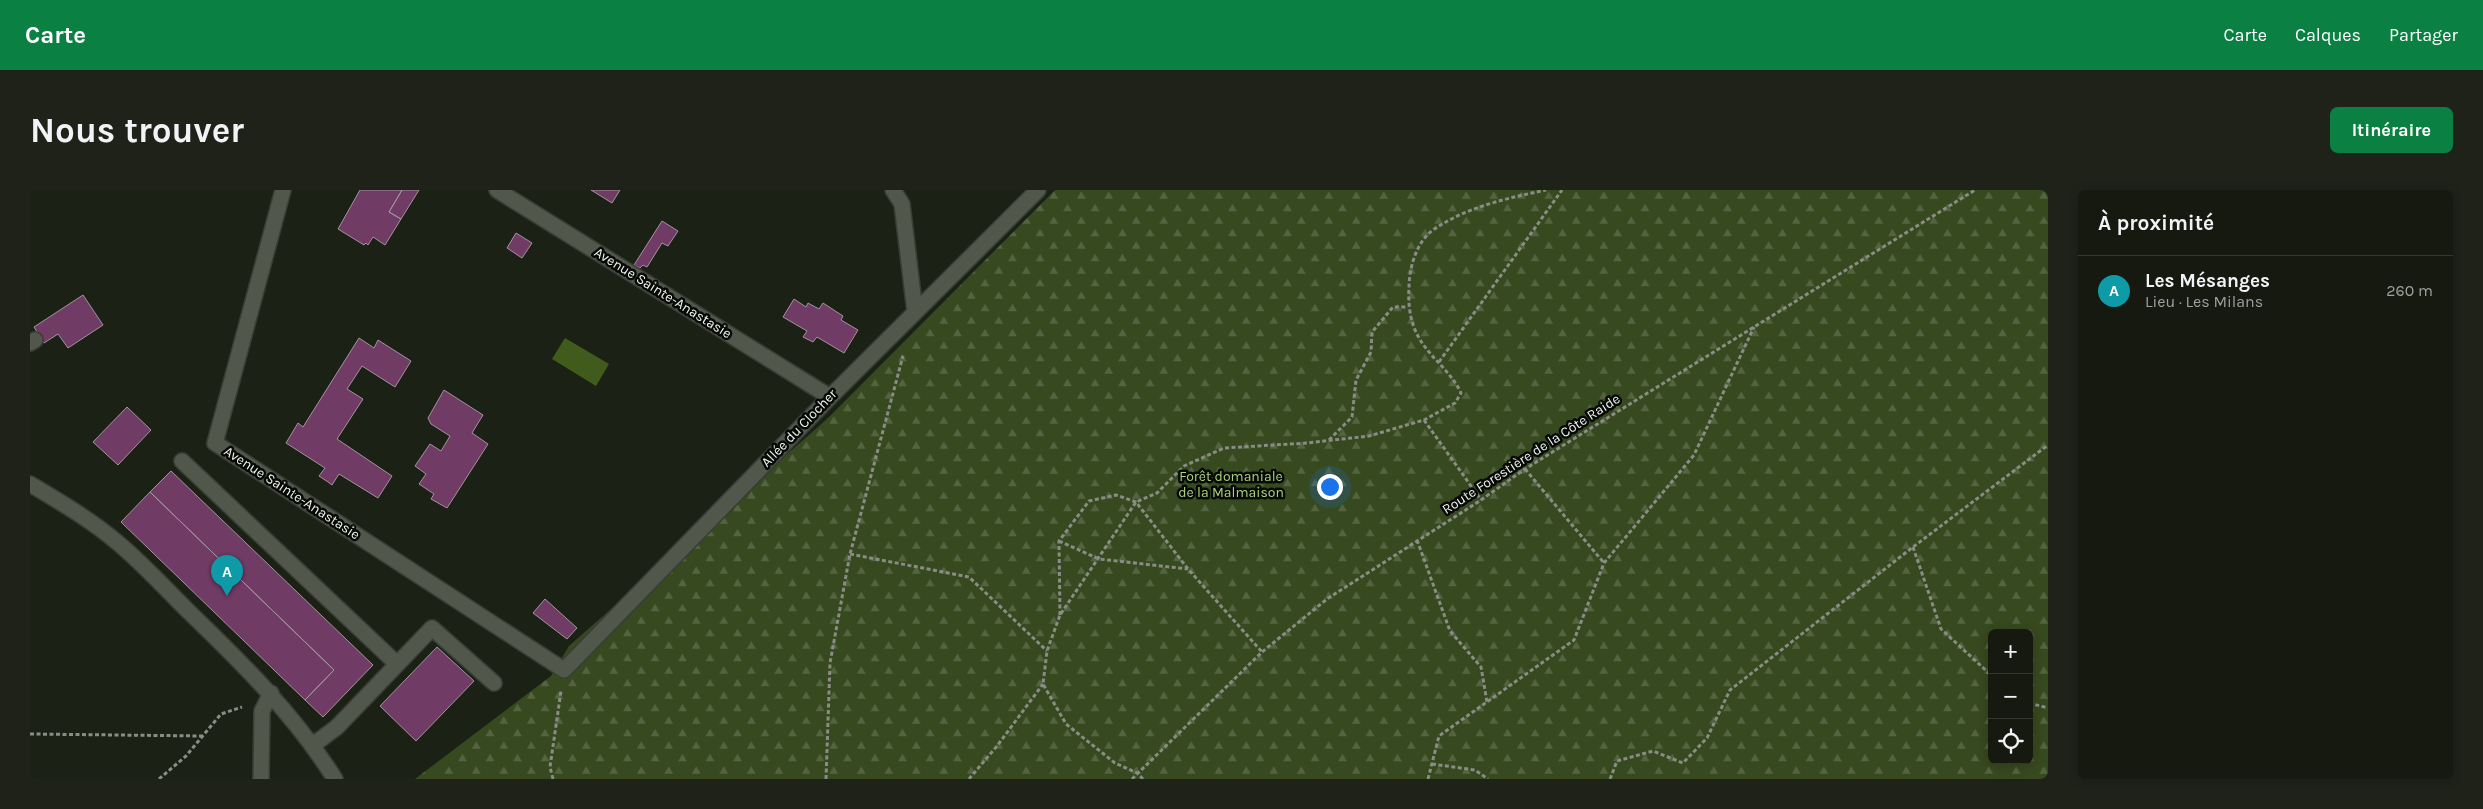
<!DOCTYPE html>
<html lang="fr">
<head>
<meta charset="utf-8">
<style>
  :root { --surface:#151910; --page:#1e2219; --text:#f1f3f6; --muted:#9da09f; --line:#343830; --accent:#0b8043 }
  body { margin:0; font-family:Karla,sans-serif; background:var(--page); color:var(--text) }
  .controls { position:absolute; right:15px; bottom:15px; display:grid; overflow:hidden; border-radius:8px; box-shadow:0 2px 12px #0003 }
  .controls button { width:45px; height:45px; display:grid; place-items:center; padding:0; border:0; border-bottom:1px solid var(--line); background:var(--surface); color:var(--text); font:25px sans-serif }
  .you { position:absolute; left:1299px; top:296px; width:18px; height:18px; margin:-12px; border:4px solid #fff; border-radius:50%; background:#1a73e8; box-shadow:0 0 0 8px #1a73e833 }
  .badge { display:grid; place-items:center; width:32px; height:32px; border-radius:50%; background:var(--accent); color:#fff; font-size:16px; font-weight:700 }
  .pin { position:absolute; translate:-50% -41px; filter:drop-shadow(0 1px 2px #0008) }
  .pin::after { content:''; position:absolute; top:26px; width:18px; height:15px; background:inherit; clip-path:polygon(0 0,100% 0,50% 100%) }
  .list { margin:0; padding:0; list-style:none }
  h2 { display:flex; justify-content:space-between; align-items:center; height:65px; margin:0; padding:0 20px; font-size:21px }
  h2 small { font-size:16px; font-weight:400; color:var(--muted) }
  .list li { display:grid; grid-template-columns:32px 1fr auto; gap:15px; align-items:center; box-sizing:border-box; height:70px; padding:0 20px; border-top:1px solid var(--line) }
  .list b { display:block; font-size:19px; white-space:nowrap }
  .list p { margin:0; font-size:16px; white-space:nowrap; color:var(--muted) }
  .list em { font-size:16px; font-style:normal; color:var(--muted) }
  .icon { flex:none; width:28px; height:28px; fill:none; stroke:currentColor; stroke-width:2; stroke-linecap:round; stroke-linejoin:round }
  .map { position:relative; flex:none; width:2018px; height:589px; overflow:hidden; border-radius:8px }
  header { display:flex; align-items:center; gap:30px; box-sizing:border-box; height:70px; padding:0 25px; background:var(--accent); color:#fff }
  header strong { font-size:24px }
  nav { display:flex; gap:28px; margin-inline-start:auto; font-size:18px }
  .intro { display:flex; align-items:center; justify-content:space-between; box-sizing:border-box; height:120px; padding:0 30px }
  h1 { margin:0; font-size:35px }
  .button { padding:12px 22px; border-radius:8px; background:var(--accent); color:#fff; font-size:18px; font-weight:700 }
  main { display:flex; gap:30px; padding:0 30px }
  aside { flex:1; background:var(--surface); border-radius:8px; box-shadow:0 2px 12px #0003 }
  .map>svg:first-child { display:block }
</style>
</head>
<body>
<header>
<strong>Carte</strong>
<nav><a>Carte</a><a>Calques</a><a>Partager</a></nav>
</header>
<div class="intro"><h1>Nous trouver</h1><a class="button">Itinéraire</a></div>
<main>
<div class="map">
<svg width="2018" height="589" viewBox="0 0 2018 589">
  <defs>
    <pattern id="forest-firs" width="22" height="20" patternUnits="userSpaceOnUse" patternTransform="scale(1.25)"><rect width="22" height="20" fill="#37491f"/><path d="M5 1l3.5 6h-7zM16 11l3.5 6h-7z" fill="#546440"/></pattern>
  </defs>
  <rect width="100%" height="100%" fill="#1c2116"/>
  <path fill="url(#forest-firs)" fill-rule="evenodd" d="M1025 0H2018V589H385L521 486 539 456 797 229ZM1962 443H1999V570H1962Z"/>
  <path fill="#415b1d" d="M535 148 579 174 566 196 522 169Z"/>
  <path fill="#703b65" stroke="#a2949e" d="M330 0H372L359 22 371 29 355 55 343 47 338 55 336 53 334 55 308 39Z
    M372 0H389L371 29 359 22Z
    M561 0H590L582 13Z
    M632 31 648 41 638 56 632 53 617 77 613 75 610 78 604 75Z
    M486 43 502 53 492 68 477 58Z
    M53 105 73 135 38 158 28 144 14 153 4 137Z
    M764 109 776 117 778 113 789 119 793 113 813 126 811 130 828 140 814 163 787 147 783 152 773 147 777 141 753 127Z
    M329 148 344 158 348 150 381 171 365 197 332 176 317 199 333 209 307 249 362 286 348 308 309 284 302 295 298 292 289 286 295 278 256 253 268 233 273 237Z
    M414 200 453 225 442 243 458 254 417 318 401 309 404 304 389 294 396 284 385 276 400 254 411 261 420 246 401 234 398 228Z
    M97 217 121 240 88 275 63 252Z
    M141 281 343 475 293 527 275 510 304 480 120 302Z
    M120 302 304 480 275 510 91 332Z
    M515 409 547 438 537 449 503 423Z
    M407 457 444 491 386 551 350 516Z"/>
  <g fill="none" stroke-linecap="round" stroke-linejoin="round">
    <defs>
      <path id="lane" d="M0 153 5 150
        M152 271 367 474
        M283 555 307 537 402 438 464 493"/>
      <path id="street" d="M253 0 185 253 534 480 800 207 1008 0
        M467 0 800 207
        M863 0 872 14 885 122
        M0 294C30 312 61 330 88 353 112 373 134 397 156 419 211 472 264 524 305 589
        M231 589 232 521 241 503"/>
    </defs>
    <use href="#lane" stroke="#393d36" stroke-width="18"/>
    <use href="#street" stroke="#393d36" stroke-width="18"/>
    <path stroke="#898d85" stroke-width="3" stroke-dasharray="4 2.5" stroke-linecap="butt" d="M1409 172 1532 0
      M1394 230 1451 310
      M1299 250 1322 227 1326 190 1341 162 1342 142 1363 117H1378
      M1495 279 1574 373
      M1387 350 1420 441 1451 477 1457 512
      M1029 351 1069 369 1158 379
      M1883 357 1911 439 1962 486
      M820 364 939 387 1017 461
      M1030 425 1029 351 1059 311 1086 305 1106 312 1158 379 1232 462
      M1999 513 2018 518
      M0 544 173 546
      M1402 574 1445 580 1458 589
      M129 589 156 566 191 524 212 517
      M523 589 520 577 531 501
      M796 589 800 473 820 364 873 166
      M939 589 967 556 1013 494
      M1102 589 1232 462 1297 409 1451 310 1495 279 1945 0
      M1113 589 1107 583 1085 573 1036 534 1013 494 1017 461 1030 425 1106 312 1127 303 1154 276 1194 258 1277 253 1339 246 1394 230 1425 213 1431 203C1421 181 1399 167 1388 146 1380 132 1378 114 1379 98 1379 79 1386 52 1403 40 1436 17 1478 8 1516 0
      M1398 589 1409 546 1544 450 1574 373 1664 265 1724 137
      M1580 589 1587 571 1623 561 1653 573 1677 548 1700 500 1883 357 2018 255"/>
    <use href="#lane" stroke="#51574b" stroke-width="15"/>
    <use href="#street" stroke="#51574b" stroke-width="15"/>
  </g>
  <g text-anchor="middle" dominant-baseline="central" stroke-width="5" stroke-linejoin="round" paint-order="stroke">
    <g font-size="14" fill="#f0f4ed" stroke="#070906">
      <text transform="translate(633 103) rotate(32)">Avenue Sainte-Anastasie</text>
      <text transform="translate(769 238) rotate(-46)">Allée du Clocher</text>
      <text transform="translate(1501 264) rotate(-33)">Route Forestière de la Côte Raide</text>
      <text transform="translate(262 303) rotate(33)">Avenue Sainte-Anastasie</text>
    </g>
    <g font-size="14" fill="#aad27a" stroke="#070906">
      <text x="1201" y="286">Forêt domaniale<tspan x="1201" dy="16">de la Malmaison</tspan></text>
    </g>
  </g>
</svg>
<div class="controls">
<button>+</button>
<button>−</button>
<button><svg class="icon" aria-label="locate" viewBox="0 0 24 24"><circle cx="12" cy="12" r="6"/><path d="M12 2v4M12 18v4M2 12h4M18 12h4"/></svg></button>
</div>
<div class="you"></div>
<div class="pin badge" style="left:197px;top:406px;background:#0f9aa8">A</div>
</div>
<aside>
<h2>À proximité<small></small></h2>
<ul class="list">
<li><span class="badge" style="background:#0f9aa8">A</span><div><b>Les Mésanges</b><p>Lieu · Les Milans</p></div><em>260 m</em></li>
</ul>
</aside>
</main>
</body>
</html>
